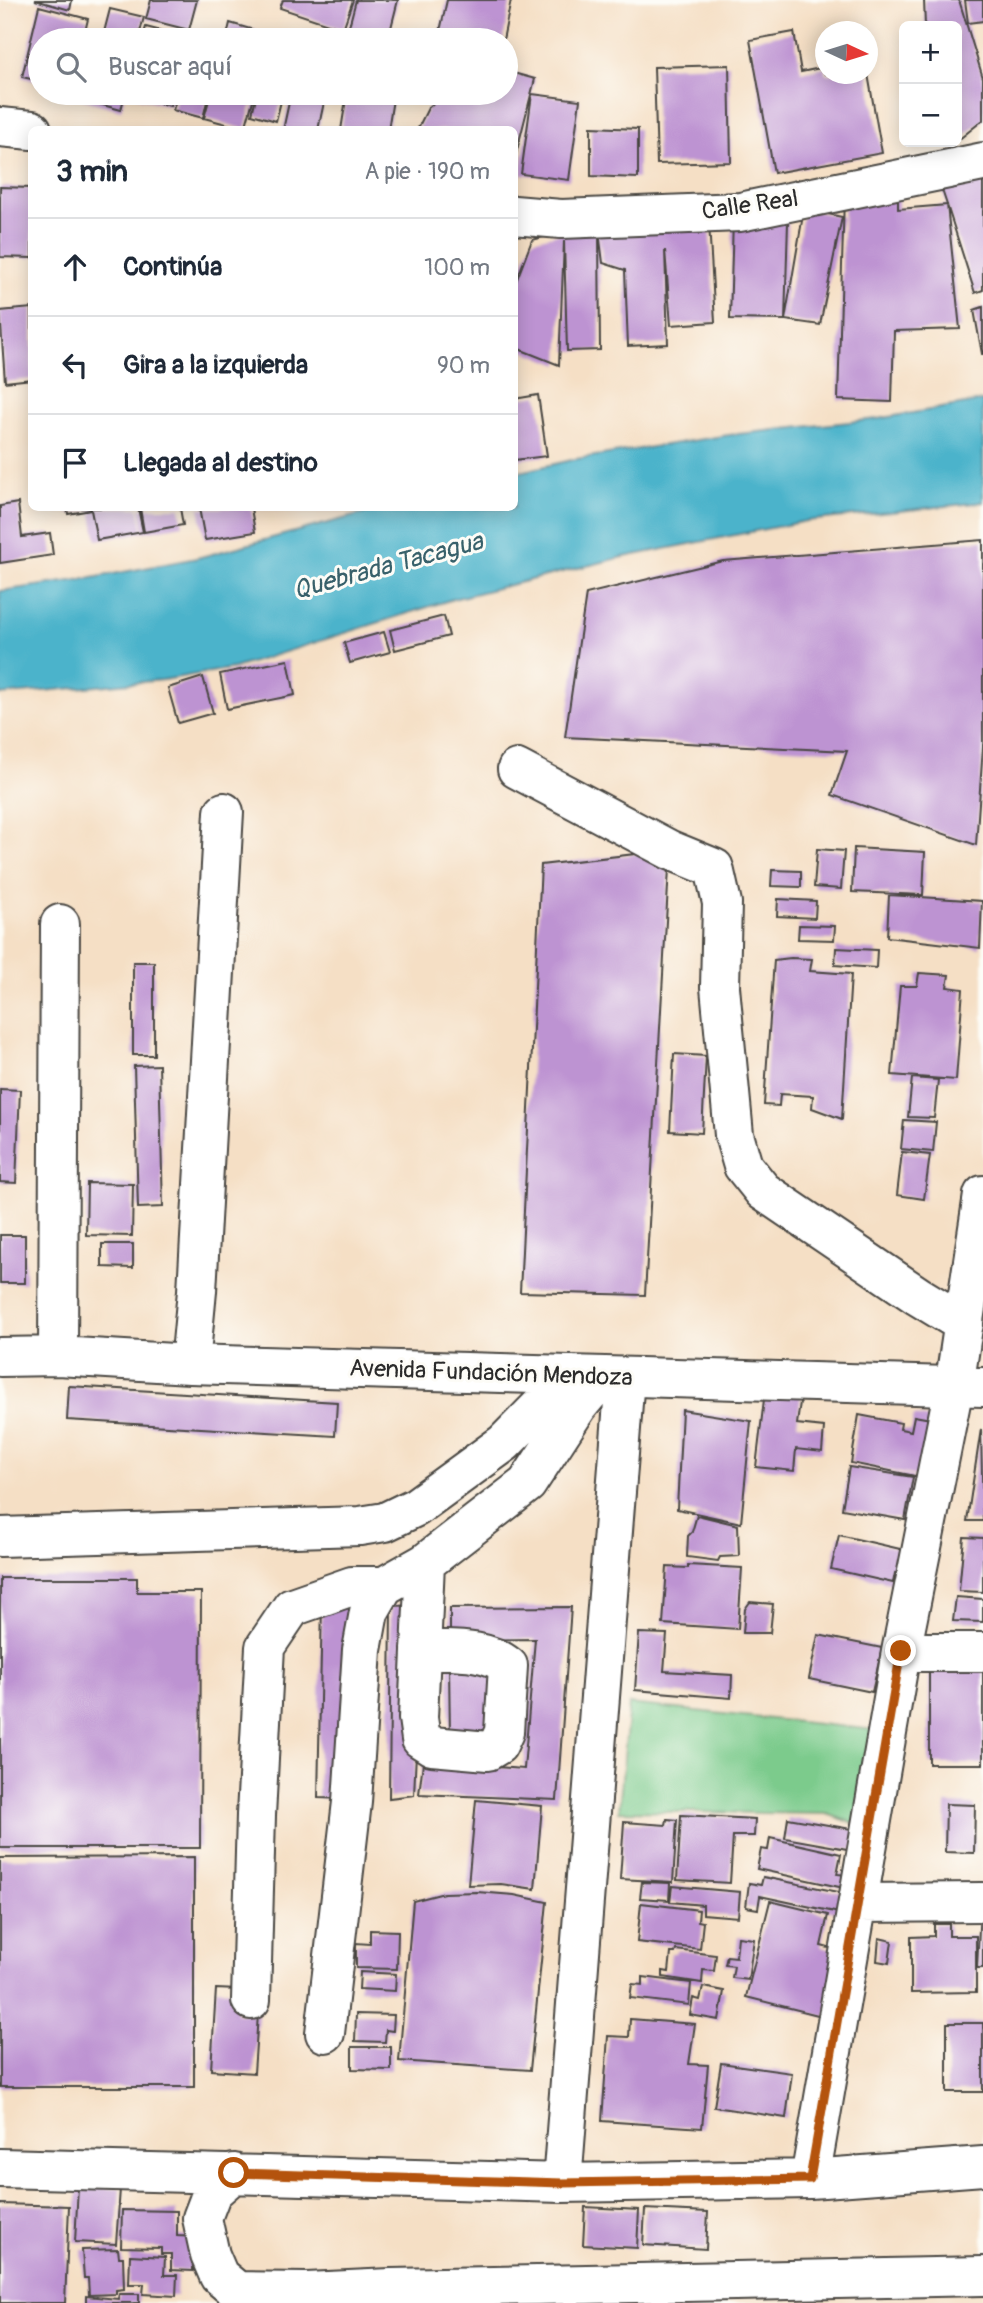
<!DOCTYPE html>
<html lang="es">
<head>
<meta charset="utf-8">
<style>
  :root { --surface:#fff; --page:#f2f2f3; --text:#1f2937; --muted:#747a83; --line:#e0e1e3 }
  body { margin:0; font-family:Pangolin,sans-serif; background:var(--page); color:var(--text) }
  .controls { position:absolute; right:21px; top:21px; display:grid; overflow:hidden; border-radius:10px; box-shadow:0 4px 18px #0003 }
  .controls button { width:63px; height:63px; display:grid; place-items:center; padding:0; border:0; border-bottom:2px solid var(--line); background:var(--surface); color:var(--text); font:35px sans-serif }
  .compass { position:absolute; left:815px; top:21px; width:63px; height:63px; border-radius:50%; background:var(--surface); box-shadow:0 4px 18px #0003; rotate:94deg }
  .stop { position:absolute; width:21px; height:21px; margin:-16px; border:5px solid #b45309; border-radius:50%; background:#fff }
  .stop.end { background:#b45309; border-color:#fff; box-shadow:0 2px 7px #0008 }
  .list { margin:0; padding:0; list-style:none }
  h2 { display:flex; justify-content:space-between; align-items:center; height:91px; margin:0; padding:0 28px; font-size:30px }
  h2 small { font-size:23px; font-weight:400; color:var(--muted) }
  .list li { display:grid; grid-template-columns:46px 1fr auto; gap:21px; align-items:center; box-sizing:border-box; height:98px; padding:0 28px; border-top:2px solid var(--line) }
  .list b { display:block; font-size:26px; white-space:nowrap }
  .list em { font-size:23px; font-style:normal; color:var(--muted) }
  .icon { flex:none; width:38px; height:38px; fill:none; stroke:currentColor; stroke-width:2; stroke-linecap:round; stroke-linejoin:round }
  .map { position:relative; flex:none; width:983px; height:2303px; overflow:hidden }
  .search { position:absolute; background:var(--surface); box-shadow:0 4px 18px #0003; left:28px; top:28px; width:490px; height:77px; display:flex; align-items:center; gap:18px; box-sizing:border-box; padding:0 24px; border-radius:38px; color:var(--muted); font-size:26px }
  .panel { position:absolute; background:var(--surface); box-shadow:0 4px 18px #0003; left:28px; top:126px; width:490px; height:385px; border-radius:10px }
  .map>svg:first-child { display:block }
</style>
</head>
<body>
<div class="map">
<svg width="983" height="2303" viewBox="0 0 983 2303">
  <rect width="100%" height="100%" fill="#fdfcf7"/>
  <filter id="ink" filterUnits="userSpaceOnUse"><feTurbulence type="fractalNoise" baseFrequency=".0143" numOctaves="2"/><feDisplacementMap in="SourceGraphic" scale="14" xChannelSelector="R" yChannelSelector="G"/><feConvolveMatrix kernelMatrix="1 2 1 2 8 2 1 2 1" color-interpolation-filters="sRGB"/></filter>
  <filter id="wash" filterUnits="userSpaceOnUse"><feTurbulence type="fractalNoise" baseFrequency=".00686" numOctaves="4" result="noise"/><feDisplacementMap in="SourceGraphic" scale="28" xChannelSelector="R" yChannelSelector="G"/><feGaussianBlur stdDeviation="1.57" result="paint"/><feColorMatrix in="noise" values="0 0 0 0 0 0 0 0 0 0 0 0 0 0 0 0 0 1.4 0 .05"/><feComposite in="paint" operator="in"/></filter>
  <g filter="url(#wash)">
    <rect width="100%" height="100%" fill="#f5dfc5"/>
    <path fill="#7ccb8c" stroke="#547b5c" stroke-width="2" d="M629 1704 884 1731 868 1828 827 1814 619 1811Z"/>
    <path fill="#4cb3cb" stroke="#3c6f7b" stroke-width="2" d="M983 401V502L806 521 619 558 453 599 234 668 163 680 0 695V591L92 578 197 558 384 508H514L515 473 576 459 729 435 877 419Z"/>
    <g id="blocks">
      <path fill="#bd93d2" d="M35 0H72L70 10Z
        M151 0H197L189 30 146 19Z
        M283 0H353L343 29 280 8Z
        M356 0H398L388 40H374L347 34Z
        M447 0H511L503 40H438Z
        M924 0H959L983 78V120L957 141V26H925Z
        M965 0H983V21L968 23Z
        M39 6 88 19 83 40H40V81L22 77Z
        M110 9 144 17 138 40H102Z
        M230 23 271 35 269 40H226Z
        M146 27 188 38 187 40H142Z
        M794 32 801 72 825 67V74H868L882 153 774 173 750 40Z
        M729 65 731 162 657 164 654 67Z
        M506 71 535 79 515 158 514 130H417L428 108 438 99 436 93H506Z
        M82 93H174L170 106 125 94 121 110 81 99Z
        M178 93H209L203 118 173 110Z
        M211 93H255L245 129 204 118Z
        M257 93H283L276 121 252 114Z
        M291 93H326L318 130H283Z
        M347 93H394L388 130H341Z
        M532 94 580 100 569 180 521 174Z
        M591 127 638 129V178L591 176Z
        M983 177V290L975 293 947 205 960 329 894 331 892 402 838 400 844 197 898 198V209L947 205 942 190Z
        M0 187 32 188V258L0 257Z
        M804 209 842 217 820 325 785 320Z
        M733 220 788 222 785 320 730 319Z
        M709 223 715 322 671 325 665 250 668 344 628 346 625 270 603 263 599 232Z
        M565 232H599L600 350 567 351 564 241 559 365 514 347V287L532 240Z
        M983 307V354H982L974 310Z
        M32 308V379L5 382 0 311Z
        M538 395 547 456 514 460V399Z
        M18 503 22 537 50 533 53 555 0 563V506Z
        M67 508H138L143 532 97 540 91 510 68 514Z
        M140 508H180L183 525 144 532Z
        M199 508H251L255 532 205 540Z
        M983 540V747L976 845 832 795 847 751 565 737 586 594 723 561Z
        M444 616 449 636 395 650 390 630Z
        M384 632 390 652 350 663 344 643Z
        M288 660 295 695 227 709 220 674Z
        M203 677 213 713 178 723 168 688Z
        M854 848 925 852 923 895 852 892Z
        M817 849 844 851 841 889 814 887Z
        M670 850 645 1295 520 1292 541 865Z
        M772 870 801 871V887L771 886Z
        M889 895 982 901 980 948 887 937Z
        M778 899 816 901 815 918 777 916Z
        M799 925 835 926 834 940 798 939Z
        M836 948 877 950 876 968 835 965Z
        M791 958 812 959 810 971 851 974 842 1119 812 1108 813 1096 780 1094 779 1106 764 1105 774 960Z
        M133 962H154V1055H133Z
        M919 973 949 975 947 987 963 989 956 1080 892 1075 900 986H917Z
        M674 1054 706 1056 702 1133 670 1131Z
        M159 1065 163 1207 138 1208 134 1066Z
        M912 1078 938 1080 934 1118 908 1117Z
        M0 1089 20 1090 16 1183 0 1182Z
        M904 1120 936 1122 933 1152 901 1149Z
        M902 1152 930 1155 924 1199 897 1195Z
        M87 1183 133 1184 132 1236 86 1235Z
        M0 1235H25V1283H0Z
        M102 1244H133V1268L102 1267Z
        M69 1386 337 1402 335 1436 67 1420Z
        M765 1391 801 1395 797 1424 824 1427 822 1452 796 1449 794 1471 756 1467Z
        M682 1410 751 1421 741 1523 677 1509Z
        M859 1415 901 1423 900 1429 911 1431 914 1416 942 1421 930 1479 851 1463Z
        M981 1429 983 1521H967Z
        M849 1467 913 1477 905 1520 842 1509Z
        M697 1515 738 1525 739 1556 720 1557 718 1561 687 1557 688 1536 692 1532Z
        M839 1535 909 1551 904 1575 895 1573 893 1583 831 1569Z
        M964 1537 983 1538V1592L959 1591Z
        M688 1565 742 1568 738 1629 663 1624 667 1567 688 1568Z
        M0 1578H137V1592H201L200 1848H0Z
        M956 1597 983 1599V1622L953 1621Z
        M353 1602 347 1799 318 1798 322 1603Z
        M750 1602 773 1604 770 1633H743L745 1609Z
        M423 1605 414 1795 389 1798 391 1606Z
        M571 1607 557 1800 419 1794 423 1762 524 1769 535 1639 450 1640V1608Z
        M639 1633 667 1634 664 1671 732 1675 731 1698 635 1690Z
        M818 1635 882 1648 872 1692 809 1679Z
        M983 1663V1764H929V1664Z
        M449 1664H498L496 1731 450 1736Z
        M476 1800 542 1806 535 1889 501 1884 468 1885Z
        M946 1804 975 1805 974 1853 945 1852Z
        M681 1815 755 1819 754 1836H733L730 1883 677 1880Z
        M788 1818 857 1830 853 1850 785 1838Z
        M667 1819 677 1820 673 1882 620 1879 624 1822 666 1825Z
        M770 1838 841 1854 837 1874 846 1875 844 1888 757 1869 761 1849 768 1850Z
        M194 1857V2087H0V1858Z
        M763 1877 849 1894 844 1914 760 1896 758 1909 746 1907 749 1883 761 1885Z
        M642 1882 670 1883 669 1900 640 1898Z
        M672 1886 740 1892 738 1917 703 1914V1905L670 1902Z
        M477 1892 514 1895 547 1902 530 2070 399 2061 413 1901 444 1893Z
        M770 1901 828 1915 821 1946 841 1951 826 2017 746 1997Z
        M641 1903 699 1910 698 1921 703 1922 700 1949 637 1942Z
        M980 1908 983 1909V1968H977Z
        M934 1924H949V1936H976V1992L911 1993V1937L934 1936Z
        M370 1930 398 1931 397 1969 356 1968V1943L370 1944Z
        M738 1937 754 1939 748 1980 732 1978 734 1966 725 1965 727 1956 736 1957Z
        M879 1938 892 1941 889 1963 877 1961Z
        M676 1950 716 1955 714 1971 703 1970 702 1983 663 1977V1971L669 1972 671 1953H675Z
        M360 1972 396 1974 395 1991 359 1989Z
        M643 1977 691 1983 689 2005 630 1998 632 1984 643 1985Z
        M703 1987 724 1991 719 2020 690 2015 693 1998 700 2000Z
        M216 1989 238 1990 236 2013 258 2014 254 2073 211 2070Z
        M356 2014 394 2015 393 2031 386 2030 385 2042 355 2041Z
        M630 2019 695 2024 689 2064 708 2065 702 2128 602 2121 608 2036 629 2037Z
        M947 2023H983V2092H947Z
        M352 2047H391V2070L352 2069Z
        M721 2063 792 2073 786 2118 714 2107Z
        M78 2187 120 2189 116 2244 75 2242Z
        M0 2204 69 2206 65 2303H0Z
        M585 2207 639 2210 637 2248 583 2245Z
        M645 2209 708 2212 706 2249 643 2245Z
        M122 2210 177 2211V2236L199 2237 193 2259V2271L171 2270V2254H161V2248L121 2247Z
        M118 2249 119 2257H123L124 2289 116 2290V2294L89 2295 88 2278H84L82 2250Z
        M130 2255 165 2257 164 2275H177L176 2296 143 2294 144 2284H129Z
        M119 2294H139V2303H86V2296L118 2299Z"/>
    </g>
  </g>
  <g filter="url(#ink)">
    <use href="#blocks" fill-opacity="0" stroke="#494642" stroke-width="2"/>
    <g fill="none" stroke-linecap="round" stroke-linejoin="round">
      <defs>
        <path id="minor" d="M0 127 32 130
          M514 215 561 219 740 212 983 162
          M517 769 670 850 714 868 722 903 720 987 734 1135 743 1166 763 1191 918 1296 964 1324
          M58 1356 60 924
          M0 1357 58 1356 190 1364 983 1387
          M190 1364 197 1291 224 812
          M0 1537 360 1526 385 1522 416 1507 504 1443 571 1375
          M421 1649C449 1651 486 1647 508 1666L504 1732 498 1745 488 1751 432 1746 421 1739 418 1718 425 1563
          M901 1652H983
          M858 1903 983 1902
          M251 2000 256 1815 265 1647 292 1607 352 1586H384
          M325 2033 352 1802 362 1650 369 1612 384 1586 425 1563 527 1484 578 1406 603 1376
          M0 2168 562 2183 810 2179 983 2166
          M234 2173 212 2192 202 2218 210 2255 219 2276 237 2291 307 2292 391 2288 983 2276
          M810 2179 901 1652 954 1387 983 1195
          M562 2183 625 1377"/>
      </defs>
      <use href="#minor" stroke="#494642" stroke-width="42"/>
      <use href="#minor" stroke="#fff" stroke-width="38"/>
    </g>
  </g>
  <g fill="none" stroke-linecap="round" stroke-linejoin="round" filter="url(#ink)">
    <path stroke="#b45309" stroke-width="9" d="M234 2173 562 2183 810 2179 901 1651"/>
  </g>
  <g text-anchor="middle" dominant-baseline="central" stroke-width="6" stroke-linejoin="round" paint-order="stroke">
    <g font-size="24" fill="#2b2b2b" stroke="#fdfcf7">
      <text transform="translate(750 205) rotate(-8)">Calle Real</text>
      <text transform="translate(491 1373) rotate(2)">Avenida Fundación Mendoza</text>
    </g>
    <g font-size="26" font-style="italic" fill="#38616b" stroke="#fdfcf7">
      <text transform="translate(388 566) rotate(-15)">Quebrada Tacagua</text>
    </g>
  </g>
</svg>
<div class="controls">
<button>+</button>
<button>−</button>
</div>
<svg class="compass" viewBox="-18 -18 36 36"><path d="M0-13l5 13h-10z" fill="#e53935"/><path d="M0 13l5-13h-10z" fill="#747a83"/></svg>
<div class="stop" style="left:234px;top:2173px"></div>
<div class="stop end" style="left:901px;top:1651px"></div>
<div class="search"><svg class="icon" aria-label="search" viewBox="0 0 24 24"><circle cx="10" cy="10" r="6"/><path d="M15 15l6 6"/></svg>Buscar aquí</div>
<section class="panel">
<h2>3 min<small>A pie · 190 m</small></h2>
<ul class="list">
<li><svg class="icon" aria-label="ahead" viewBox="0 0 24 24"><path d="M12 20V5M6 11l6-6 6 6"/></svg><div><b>Continúa</b></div><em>100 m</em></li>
<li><svg class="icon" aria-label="left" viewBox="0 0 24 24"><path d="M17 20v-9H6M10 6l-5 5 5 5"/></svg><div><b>Gira a la izquierda</b></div><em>90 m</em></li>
<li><svg class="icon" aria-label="arrive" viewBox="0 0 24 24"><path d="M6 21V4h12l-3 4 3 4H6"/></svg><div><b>Llegada al destino</b></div></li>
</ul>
</section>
</div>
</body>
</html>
